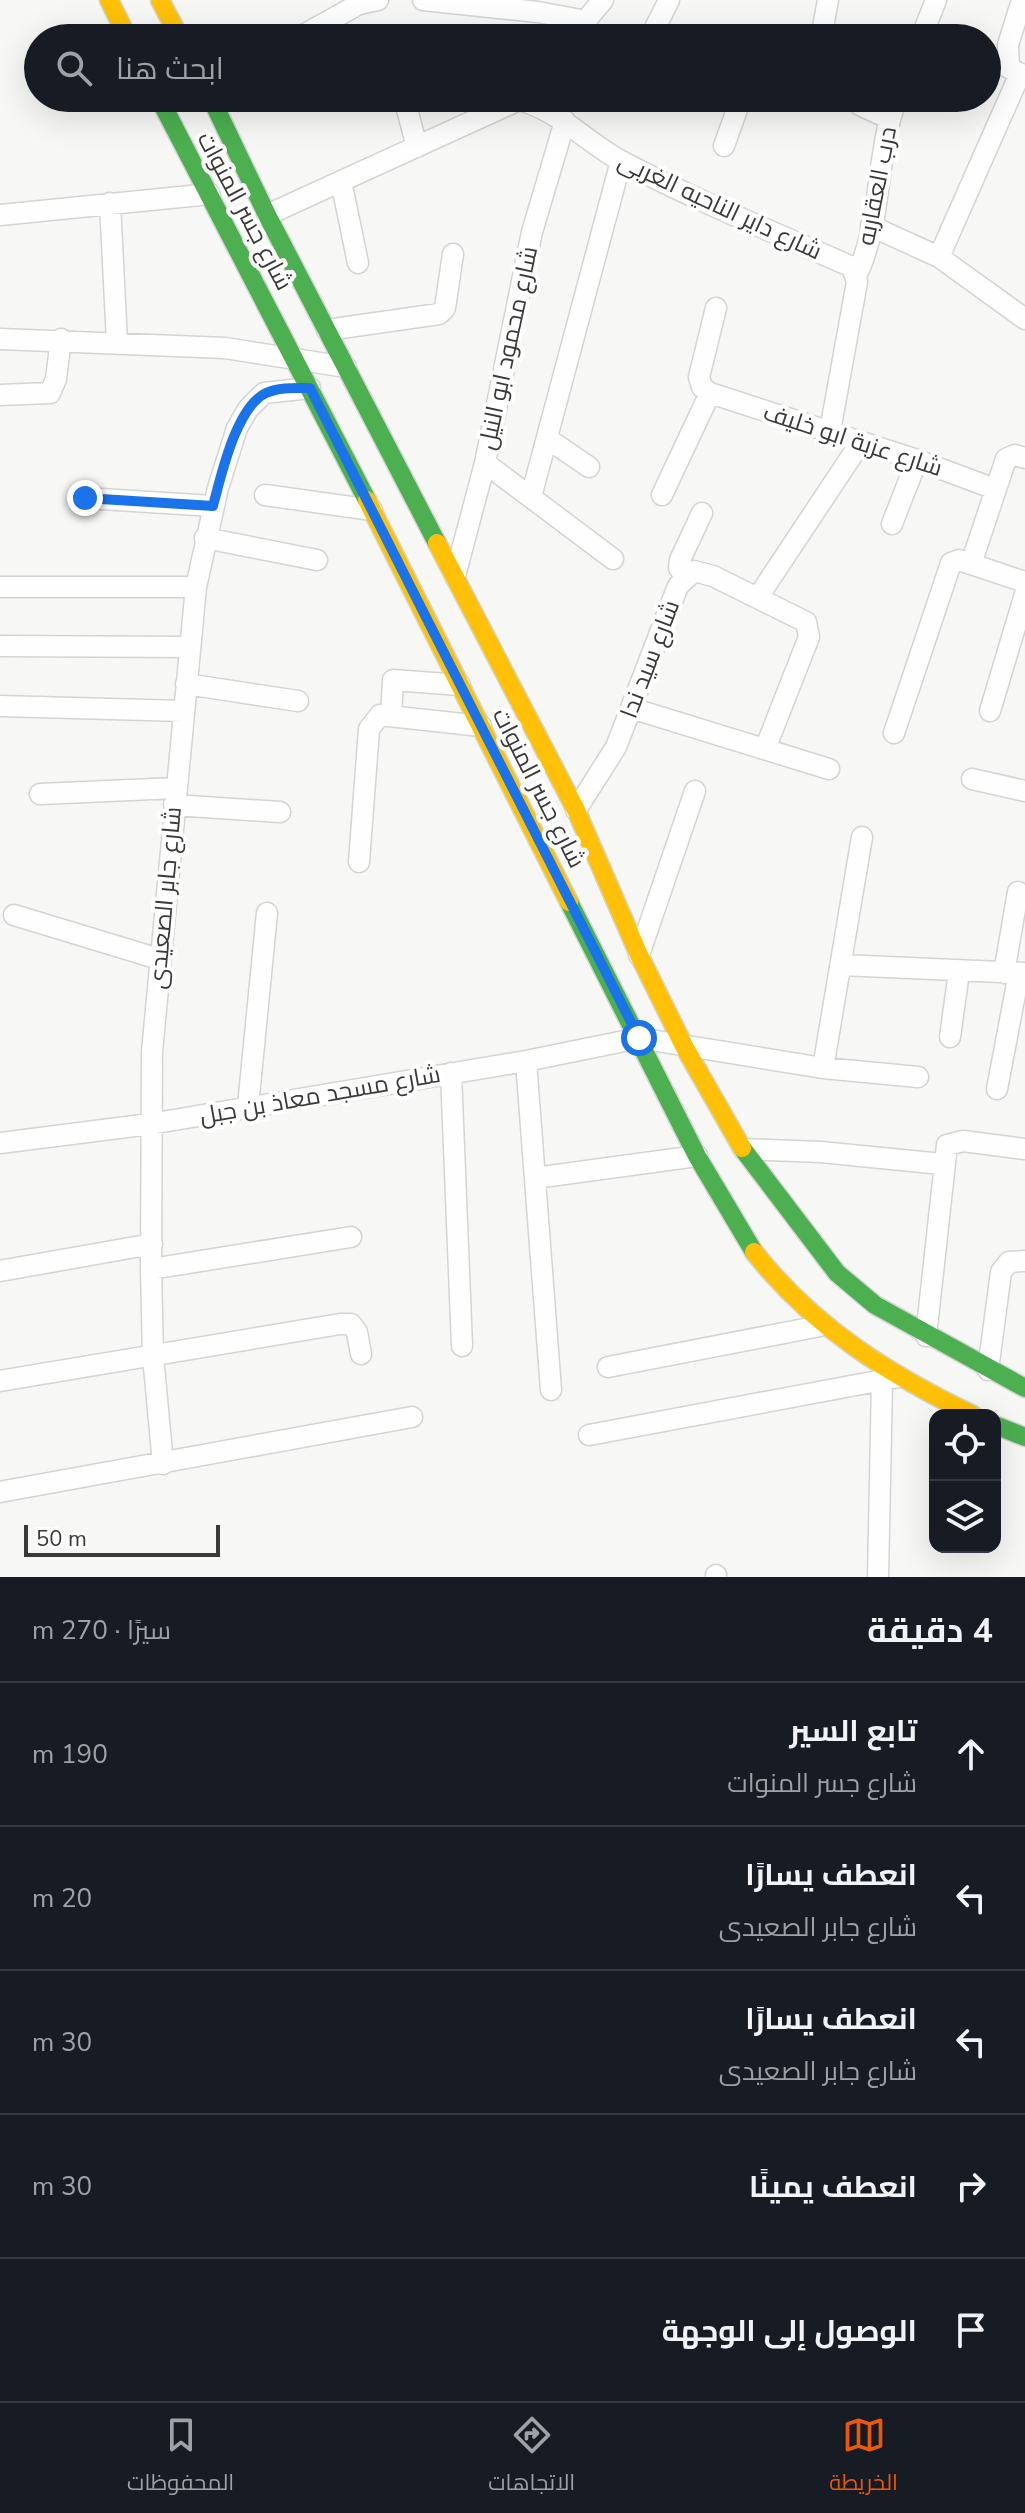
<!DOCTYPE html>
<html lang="ar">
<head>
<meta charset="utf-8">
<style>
  :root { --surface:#171b24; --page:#20242c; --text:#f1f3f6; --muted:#9ea1a6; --line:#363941; --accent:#ea580c }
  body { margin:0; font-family:"Nunito Sans",Cairo,sans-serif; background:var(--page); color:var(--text); direction:rtl }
  .controls { position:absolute; right:24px; bottom:24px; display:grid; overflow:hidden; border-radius:16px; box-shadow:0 8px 32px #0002 }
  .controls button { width:72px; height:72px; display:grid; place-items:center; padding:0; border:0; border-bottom:2px solid var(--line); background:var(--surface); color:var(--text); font:40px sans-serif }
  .scale { position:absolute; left:24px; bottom:20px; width:196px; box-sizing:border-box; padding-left:8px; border:4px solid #3a3b39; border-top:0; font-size:22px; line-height:28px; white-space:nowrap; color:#3a3b39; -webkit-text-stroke:6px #fff; paint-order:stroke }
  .stop { position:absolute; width:24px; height:24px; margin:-18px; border:6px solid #1a73e8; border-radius:50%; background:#fff }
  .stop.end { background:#1a73e8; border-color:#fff; box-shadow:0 2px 8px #0008 }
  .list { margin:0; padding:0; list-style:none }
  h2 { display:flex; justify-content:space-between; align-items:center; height:104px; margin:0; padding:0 32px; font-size:34px }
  h2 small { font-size:26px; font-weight:400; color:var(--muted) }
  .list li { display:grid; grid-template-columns:52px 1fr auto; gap:24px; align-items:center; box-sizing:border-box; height:144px; padding:0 32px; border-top:2px solid var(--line) }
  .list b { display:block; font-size:30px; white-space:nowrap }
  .list p { margin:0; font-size:26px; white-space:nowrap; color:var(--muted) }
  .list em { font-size:26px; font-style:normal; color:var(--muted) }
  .icon { flex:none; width:44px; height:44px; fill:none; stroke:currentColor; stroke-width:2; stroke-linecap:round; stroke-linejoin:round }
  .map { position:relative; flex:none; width:1025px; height:1577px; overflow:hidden; direction:ltr }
  .search { position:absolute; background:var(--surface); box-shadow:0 8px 32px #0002; left:24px; right:24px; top:24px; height:88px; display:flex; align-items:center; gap:20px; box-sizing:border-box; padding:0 28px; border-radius:44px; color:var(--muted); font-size:30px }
  .sheet { height:824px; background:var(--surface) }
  nav { display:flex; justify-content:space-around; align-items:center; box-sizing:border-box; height:112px; border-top:2px solid var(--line); background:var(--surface); font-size:22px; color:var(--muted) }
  nav a { display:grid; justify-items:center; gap:4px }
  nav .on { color:var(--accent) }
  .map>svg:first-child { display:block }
</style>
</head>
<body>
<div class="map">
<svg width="1025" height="1577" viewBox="0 0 1025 1577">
  <rect width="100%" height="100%" fill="#f7f8f5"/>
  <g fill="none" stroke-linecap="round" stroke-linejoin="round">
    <defs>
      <path id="street" d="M423 0 538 12 586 21
        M1022 0 1008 45 1009 68 1025 76
        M298 38 359 4 378 0
        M571 38 603 0
        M650 38 669 0
        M821 38 828 0
        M921 38 936 0
        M404 98 417 147
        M859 98 860 105 890 119
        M724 146 741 98
        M341 181 358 263
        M110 203 117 342
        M0 215 210 194
        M267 215 519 100C560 111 587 143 623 162 697 201 776 233 852 267L857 282 830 431
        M871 226 939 257 1025 319
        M939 257 1019 76
        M857 274C883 220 875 154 897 98
        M716 308 699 377 702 387 710 393 917 460 995 489
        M327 330 439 314 445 308 453 254
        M0 339 225 348 346 367
        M0 395 50 393 56 379 61 339
        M548 439 589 467
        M485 463 613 559
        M265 495 372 510
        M662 495 710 393
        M531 497 621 161
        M85 498 213 506
        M892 524 917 460
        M205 538 317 560
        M971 564 1006 459 1015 455 1025 458
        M455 576 485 463 532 232 565 121
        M686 576 679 568 680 560 702 513
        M0 587H196
        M758 597 861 442
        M0 646 190 647
        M186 684 298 701
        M0 706 184 711
        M631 708 829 769
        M990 711 1025 594
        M391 716 393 680 460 685
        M894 733 951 563 959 560 1025 582
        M972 779 1025 791
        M40 794 175 788
        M174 805 280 812
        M576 810 616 747 678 586 694 571 713 576 806 622 809 637 765 749
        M359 862 369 729 380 715 481 726
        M14 915 159 959
        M639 955 695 791
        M841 965 1025 973
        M1004 973 1018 892
        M950 1037 959 972
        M526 1061 551 1390
        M823 1068 862 837
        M451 1073 462 1346
        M997 1089 1019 973
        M248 1106 267 913
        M0 1143 150 1124 526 1061 639 1038 823 1068 918 1077
        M743 1149 821 1152 942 1164
        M535 1178 697 1156
        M151 1269 351 1237
        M0 1271 152 1244
        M926 1336 947 1145 963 1141 1025 1149
        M608 1367 820 1326
        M988 1370 1001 1272 1009 1262 1025 1261
        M0 1381 340 1324H351L357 1332 361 1354
        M589 1435 899 1377
        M163 1464 153 1356 151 1269 152 1052 196 587 218 488 237 428 248 409 264 393 310 388
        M0 1492 412 1417
        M716 1575V1577
        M878 1577 882 1382"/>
      <path id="fast" d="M159 98 367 500
        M211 98 267 215 437 543
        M569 902 697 1156 754 1252
        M742 1148 837 1273 875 1305 1025 1388
        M995 1425 1025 1437"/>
      <path id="slow" d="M109 0 128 38
        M160 0 180 38
        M367 500 569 902
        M437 543 576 810 639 955 685 1048 742 1148
        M754 1252C813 1327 888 1374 973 1415"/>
    </defs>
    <use href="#street" stroke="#d4d4d2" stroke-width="23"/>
    <use href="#fast" stroke="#d4d4d2" stroke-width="21"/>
    <use href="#slow" stroke="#d4d4d2" stroke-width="21"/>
    <use href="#street" stroke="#fefefe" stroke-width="20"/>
    <use href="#fast" stroke="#4caf50" stroke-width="18"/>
    <use href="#slow" stroke="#ffc107" stroke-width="18"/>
  </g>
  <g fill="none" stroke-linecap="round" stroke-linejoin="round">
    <path stroke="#1a73e8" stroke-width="10" d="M85 498 213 506C221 476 236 407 266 393 279 387 296 388 310 388L639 1038"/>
  </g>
  <g text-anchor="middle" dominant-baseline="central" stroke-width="8" stroke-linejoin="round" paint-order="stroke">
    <g font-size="24" fill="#3a3b39" stroke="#fff">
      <text transform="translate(877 186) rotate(-79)">درب العقاربه</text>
      <text transform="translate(720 206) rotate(25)">شارع داير الناحيه الغربى</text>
      <text transform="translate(245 211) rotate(62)">شارع جسر المنوات</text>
      <text transform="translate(508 348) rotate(-78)">شارع محمود ابو النيل</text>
      <text transform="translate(853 440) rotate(18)">شارع عزبة ابو خليف</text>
      <text transform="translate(650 659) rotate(-69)">شارع سيد ندا</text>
      <text transform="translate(539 788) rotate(63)">شارع جسر المنوات</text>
      <text transform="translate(165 898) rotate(-85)">شارع جابر الصعيدى</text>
      <text transform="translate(320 1095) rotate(-10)">شارع مسجد معاذ بن جبل</text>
    </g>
  </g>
</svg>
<div class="controls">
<button><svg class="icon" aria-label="locate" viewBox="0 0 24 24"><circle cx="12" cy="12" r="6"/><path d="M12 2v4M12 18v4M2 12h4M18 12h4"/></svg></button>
<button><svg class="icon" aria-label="layers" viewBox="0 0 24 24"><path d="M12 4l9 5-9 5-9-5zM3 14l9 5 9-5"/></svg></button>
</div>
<div class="scale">50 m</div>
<div class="stop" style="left:639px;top:1038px"></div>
<div class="stop end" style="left:85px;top:498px"></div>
<div class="search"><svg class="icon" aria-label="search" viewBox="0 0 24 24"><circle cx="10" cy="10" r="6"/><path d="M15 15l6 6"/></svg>ابحث هنا</div>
</div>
<section class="sheet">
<h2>4 دقيقة<small>سيرًا · 270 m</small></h2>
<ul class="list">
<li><svg class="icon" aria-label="ahead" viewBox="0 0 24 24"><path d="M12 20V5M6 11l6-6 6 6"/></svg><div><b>تابع السير</b><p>شارع جسر المنوات</p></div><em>190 m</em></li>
<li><svg class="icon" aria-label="left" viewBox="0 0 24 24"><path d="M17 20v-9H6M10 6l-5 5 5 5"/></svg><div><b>انعطف يسارًا</b><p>شارع جابر الصعيدى</p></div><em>20 m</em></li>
<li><svg class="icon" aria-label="left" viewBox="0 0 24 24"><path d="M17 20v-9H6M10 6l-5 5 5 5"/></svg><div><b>انعطف يسارًا</b><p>شارع جابر الصعيدى</p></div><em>30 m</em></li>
<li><svg class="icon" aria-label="right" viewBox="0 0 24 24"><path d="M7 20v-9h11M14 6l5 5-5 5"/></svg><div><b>انعطف يمينًا</b></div><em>30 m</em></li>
<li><svg class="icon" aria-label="arrive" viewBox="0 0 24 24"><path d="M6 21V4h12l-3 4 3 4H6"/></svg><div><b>الوصول إلى الوجهة</b></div></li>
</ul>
</section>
<nav>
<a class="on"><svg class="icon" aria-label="map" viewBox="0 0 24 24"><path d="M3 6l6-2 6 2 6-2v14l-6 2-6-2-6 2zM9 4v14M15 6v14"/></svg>الخريطة</a>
<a><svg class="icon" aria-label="directions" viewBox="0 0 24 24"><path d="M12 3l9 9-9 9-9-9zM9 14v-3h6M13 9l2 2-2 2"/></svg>الاتجاهات</a>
<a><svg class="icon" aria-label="saved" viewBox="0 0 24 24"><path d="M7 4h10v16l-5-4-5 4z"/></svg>المحفوظات</a>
</nav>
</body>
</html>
